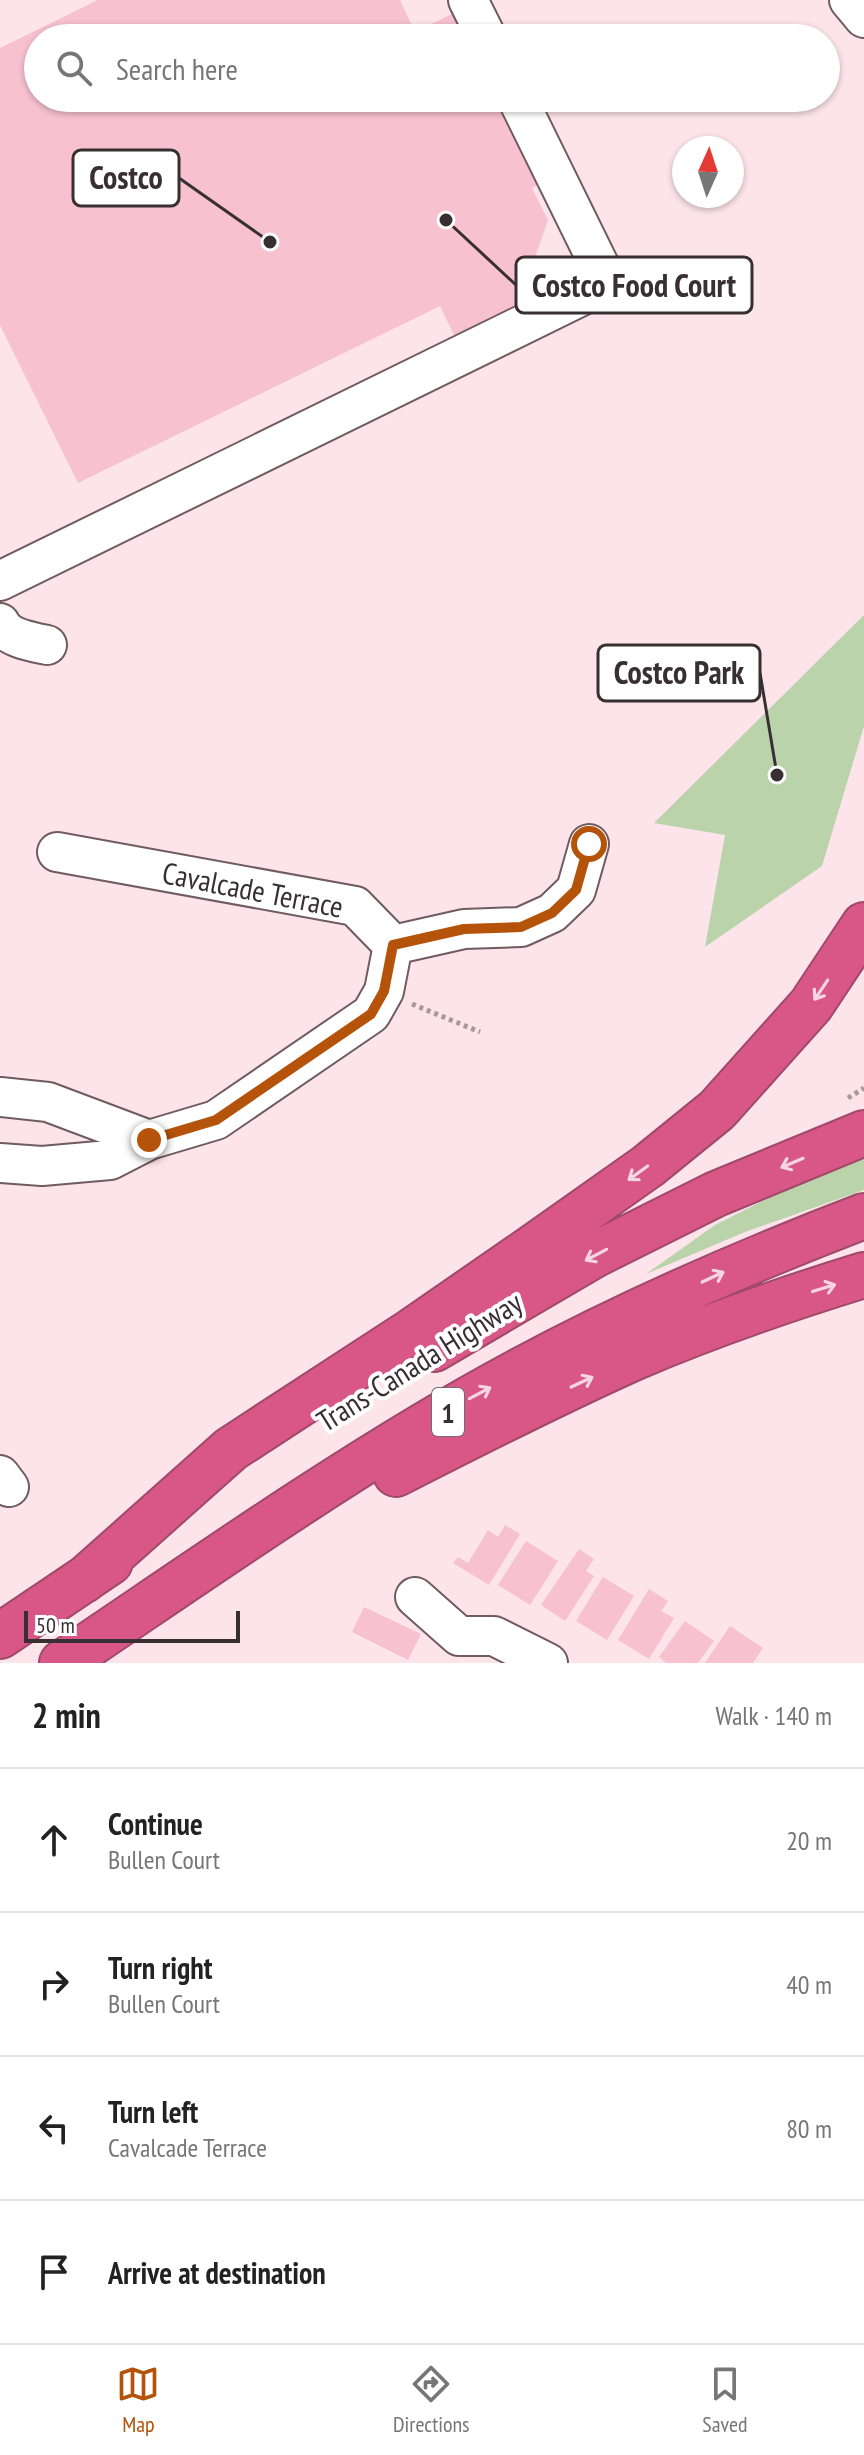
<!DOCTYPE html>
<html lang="en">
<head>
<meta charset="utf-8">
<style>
  :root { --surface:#fff; --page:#f6f6f6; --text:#222; --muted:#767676; --line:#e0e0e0; --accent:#b45309 }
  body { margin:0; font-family:"PT Sans Narrow",sans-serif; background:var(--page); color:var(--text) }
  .compass { position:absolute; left:672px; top:136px; width:72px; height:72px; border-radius:50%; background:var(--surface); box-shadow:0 2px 6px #0004; rotate:3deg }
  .scale { position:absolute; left:24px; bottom:20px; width:216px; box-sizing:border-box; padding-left:8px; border:4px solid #382f32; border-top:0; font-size:22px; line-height:28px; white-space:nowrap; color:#382f32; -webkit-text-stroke:6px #fff; paint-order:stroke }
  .stop { position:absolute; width:24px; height:24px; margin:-18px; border:6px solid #b45309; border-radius:50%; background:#fff }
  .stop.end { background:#b45309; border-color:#fff; box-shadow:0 2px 8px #0008 }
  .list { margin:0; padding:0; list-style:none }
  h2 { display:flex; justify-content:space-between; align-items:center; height:104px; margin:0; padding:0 32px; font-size:34px }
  h2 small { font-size:26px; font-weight:400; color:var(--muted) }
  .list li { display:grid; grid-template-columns:52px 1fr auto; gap:24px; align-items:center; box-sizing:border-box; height:144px; padding:0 32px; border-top:2px solid var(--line) }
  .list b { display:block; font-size:30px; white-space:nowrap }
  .list p { margin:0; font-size:26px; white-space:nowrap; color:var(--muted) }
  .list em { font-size:26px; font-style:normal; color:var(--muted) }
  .icon { flex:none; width:44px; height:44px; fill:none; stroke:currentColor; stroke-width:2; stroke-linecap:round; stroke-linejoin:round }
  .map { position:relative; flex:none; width:864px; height:1663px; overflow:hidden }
  .search { position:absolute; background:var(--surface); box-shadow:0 2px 6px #0004; left:24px; right:24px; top:24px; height:88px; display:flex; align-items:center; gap:20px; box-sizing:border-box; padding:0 28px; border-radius:44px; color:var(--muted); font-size:30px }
  .sheet { height:680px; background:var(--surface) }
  nav { display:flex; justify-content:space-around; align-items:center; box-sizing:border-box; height:112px; border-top:2px solid var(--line); background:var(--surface); font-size:22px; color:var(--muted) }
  nav a { display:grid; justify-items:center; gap:4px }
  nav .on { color:var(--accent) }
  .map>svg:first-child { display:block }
</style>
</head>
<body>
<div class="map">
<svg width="864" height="1663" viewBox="0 0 864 1663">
  <rect width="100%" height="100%" fill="#fce4ea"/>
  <path fill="#bbd3aa" d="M864 615V726L822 866 705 947 725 835 654 823Z
    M864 1158V1190L745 1232 646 1274 715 1225 788 1188Z"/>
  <path fill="#f7c1d0" d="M98 0H400L415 32 456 12 468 38H38V98H498L540 184 532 188 548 220 517 309 456 339 440 306 78 483 0 325V48Z
    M505 1525 520 1534 489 1585 453 1563 458 1557 468 1563 488 1530 498 1537Z
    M526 1541 558 1561 530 1605 498 1585Z
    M579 1549 594 1559 586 1571 594 1576 565 1621 541 1605Z
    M603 1577 634 1596 607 1640 576 1621Z
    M649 1589 668 1601 661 1611 674 1618 649 1659 618 1640Z
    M364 1607 421 1634 408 1660 352 1632Z
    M685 1621 714 1641 698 1663H666L659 1657Z
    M730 1626 763 1648 753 1663H705Z"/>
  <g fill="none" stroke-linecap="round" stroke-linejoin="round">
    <defs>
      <path id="minor" d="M468 0 487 38
        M849 0 864 18
        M0 581 608 283 517 98
        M0 623C7 638 32 642 47 645
        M57 852 355 906 393 945
        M393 945 464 929 521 927 552 913 576 890 589 844
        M0 1097 48 1102 149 1140
        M0 1163 42 1166 110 1160 149 1140 216 1120 371 1014 384 991 393 945
        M0 1475 9 1487
        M415 1597 459 1636H494L548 1663"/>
      <path id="highway" d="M434 1349 594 1255 716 1194 864 1133
        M396 1474C474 1434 553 1394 633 1358 708 1326 786 1299 864 1275
        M84 1580 231 1449 412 1331 532 1248 648 1166 717 1110 811 1005 864 925
        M0 1636 110 1562
        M62 1663C196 1573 329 1479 469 1399 595 1327 728 1268 864 1216"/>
    </defs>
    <use href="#minor" stroke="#6f5b61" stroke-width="42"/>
    <use href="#highway" stroke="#a04969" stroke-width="48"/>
    <path stroke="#a9979c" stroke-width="5" stroke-dasharray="4 4" stroke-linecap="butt" d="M412 1004 480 1032
      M848 1098 864 1088"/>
    <use href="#minor" stroke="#fff" stroke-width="38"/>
    <use href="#highway" stroke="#d85787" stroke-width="44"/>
  </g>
  <defs><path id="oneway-shaft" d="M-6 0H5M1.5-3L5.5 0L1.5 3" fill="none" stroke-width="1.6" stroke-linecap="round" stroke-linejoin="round" transform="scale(2)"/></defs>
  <g stroke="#f5d5e1">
    <use href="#oneway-shaft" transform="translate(821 990) rotate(124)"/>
    <use href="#oneway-shaft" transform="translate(792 1163) rotate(157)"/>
    <use href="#oneway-shaft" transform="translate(638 1173) rotate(144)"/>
    <use href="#oneway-shaft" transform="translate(596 1255) rotate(152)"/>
    <use href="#oneway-shaft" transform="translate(713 1277) rotate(-25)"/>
    <use href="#oneway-shaft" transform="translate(824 1288) rotate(-17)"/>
    <use href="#oneway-shaft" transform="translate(582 1382) rotate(-25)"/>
    <use href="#oneway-shaft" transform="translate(480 1393) rotate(-28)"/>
  </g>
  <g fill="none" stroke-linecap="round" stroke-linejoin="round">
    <path stroke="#b45309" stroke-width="10" d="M149 1140 216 1120 371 1014 384 991 393 945 464 929 521 927 552 913 576 890 589 844"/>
  </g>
  <g text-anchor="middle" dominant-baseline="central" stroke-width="8" stroke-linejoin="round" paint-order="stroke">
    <rect fill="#fff" stroke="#746d70" stroke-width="2" x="432" y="1388" width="32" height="48" rx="6"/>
    <g font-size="28" font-weight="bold" fill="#382f32">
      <text x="448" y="1412">1</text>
    </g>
    <g font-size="30" fill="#382f32" stroke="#fff">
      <text transform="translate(253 889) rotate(11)">Cavalcade Terrace</text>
      <text transform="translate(419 1361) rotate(-32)">Trans-Canada Highway</text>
    </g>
  </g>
  <path fill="none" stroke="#382f32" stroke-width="3" d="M270 242L179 178M446 220L516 285M777 775L760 673"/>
  <g fill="#382f32" stroke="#fff" stroke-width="3">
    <circle cx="270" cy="242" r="8"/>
    <circle cx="446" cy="220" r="8"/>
    <circle cx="777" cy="775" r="8"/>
  </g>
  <g fill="#fff" stroke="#382f32" stroke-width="3">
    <rect x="73" y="150" width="106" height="56" rx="8"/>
    <rect x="516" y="257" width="236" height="56" rx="8"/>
    <rect x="598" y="645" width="162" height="56" rx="8"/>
  </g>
  <g font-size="32" text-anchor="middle" font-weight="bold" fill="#382f32">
    <text x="126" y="189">Costco</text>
    <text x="634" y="297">Costco Food Court</text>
    <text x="679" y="684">Costco Park</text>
  </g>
</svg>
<svg class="compass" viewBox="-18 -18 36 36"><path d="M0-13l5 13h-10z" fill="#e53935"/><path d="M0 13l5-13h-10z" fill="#767676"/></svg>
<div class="scale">50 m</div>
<div class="stop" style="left:589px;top:844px"></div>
<div class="stop end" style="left:149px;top:1140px"></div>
<div class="search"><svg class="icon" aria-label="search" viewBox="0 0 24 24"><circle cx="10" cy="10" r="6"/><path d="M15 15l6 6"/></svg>Search here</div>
</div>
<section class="sheet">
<h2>2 min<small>Walk · 140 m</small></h2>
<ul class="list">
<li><svg class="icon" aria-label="ahead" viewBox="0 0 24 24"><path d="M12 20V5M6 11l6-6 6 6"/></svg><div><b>Continue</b><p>Bullen Court</p></div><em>20 m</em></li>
<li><svg class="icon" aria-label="right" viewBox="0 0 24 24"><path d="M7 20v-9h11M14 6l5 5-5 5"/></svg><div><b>Turn right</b><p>Bullen Court</p></div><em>40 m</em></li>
<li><svg class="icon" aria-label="left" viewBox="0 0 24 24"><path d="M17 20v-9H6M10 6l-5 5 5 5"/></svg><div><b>Turn left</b><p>Cavalcade Terrace</p></div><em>80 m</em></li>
<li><svg class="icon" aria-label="arrive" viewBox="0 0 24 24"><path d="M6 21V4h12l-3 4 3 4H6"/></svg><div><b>Arrive at destination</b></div></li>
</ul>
</section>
<nav>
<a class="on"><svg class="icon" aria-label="map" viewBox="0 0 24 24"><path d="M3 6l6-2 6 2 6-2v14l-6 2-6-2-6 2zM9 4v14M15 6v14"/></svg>Map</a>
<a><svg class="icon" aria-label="directions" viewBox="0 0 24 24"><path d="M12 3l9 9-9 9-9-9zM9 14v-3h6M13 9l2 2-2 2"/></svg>Directions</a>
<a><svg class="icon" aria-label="saved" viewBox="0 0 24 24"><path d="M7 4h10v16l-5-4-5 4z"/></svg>Saved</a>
</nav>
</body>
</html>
